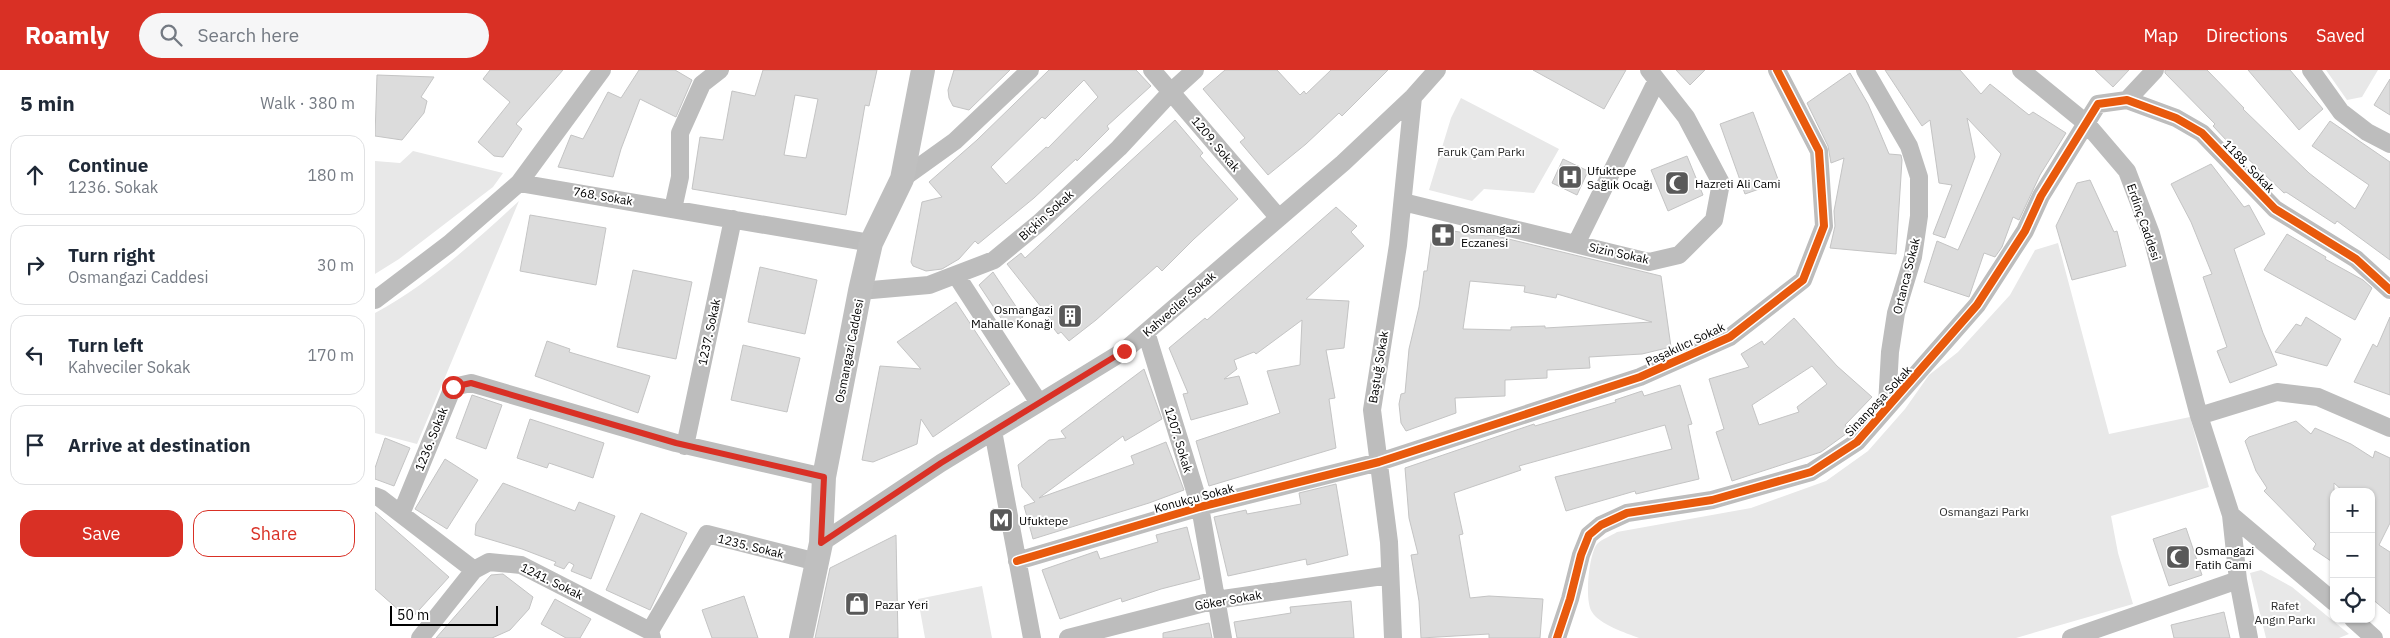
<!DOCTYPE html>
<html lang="en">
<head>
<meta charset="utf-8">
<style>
  :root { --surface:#fff; --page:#f6f6f7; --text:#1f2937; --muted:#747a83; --line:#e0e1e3; --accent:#d93025 }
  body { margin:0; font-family:"IBM Plex Sans",sans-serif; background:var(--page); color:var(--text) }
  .controls { position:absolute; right:15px; bottom:15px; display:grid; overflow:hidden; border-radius:10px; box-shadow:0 1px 4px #0004 }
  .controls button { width:45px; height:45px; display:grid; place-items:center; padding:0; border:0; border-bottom:1px solid var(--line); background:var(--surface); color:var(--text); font:25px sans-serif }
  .scale { position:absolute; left:15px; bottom:12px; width:108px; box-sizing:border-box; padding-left:5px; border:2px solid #000; border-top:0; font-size:14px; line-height:18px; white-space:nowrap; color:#000; -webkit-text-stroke:4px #fff; paint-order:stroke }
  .stop { position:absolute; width:15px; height:15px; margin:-11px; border:4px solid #d93025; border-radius:50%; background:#fff }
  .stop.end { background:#d93025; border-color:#fff; box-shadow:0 1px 5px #0008 }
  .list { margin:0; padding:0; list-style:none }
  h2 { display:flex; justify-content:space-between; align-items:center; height:65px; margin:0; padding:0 20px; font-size:21px }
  h2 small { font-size:16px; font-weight:400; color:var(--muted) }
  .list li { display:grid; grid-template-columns:32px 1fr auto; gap:15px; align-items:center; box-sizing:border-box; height:80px; margin:0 10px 10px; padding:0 10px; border:1px solid var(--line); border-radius:15px }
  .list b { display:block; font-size:19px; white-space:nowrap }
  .list p { margin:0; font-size:16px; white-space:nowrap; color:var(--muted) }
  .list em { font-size:16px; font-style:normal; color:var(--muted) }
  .actions { display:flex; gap:10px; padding:15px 20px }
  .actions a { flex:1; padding:11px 0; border:1px solid var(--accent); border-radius:15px; text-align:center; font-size:18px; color:var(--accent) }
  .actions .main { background:var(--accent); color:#fff }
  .icon { flex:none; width:28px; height:28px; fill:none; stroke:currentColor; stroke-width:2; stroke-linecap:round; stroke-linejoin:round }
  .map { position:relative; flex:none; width:2015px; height:568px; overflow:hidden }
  header { display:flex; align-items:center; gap:30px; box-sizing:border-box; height:70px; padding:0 25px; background:var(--accent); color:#fff }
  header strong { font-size:24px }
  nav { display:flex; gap:28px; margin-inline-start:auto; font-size:18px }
  .search { width:350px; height:45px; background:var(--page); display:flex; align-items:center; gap:12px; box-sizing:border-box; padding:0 18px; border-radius:28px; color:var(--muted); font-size:19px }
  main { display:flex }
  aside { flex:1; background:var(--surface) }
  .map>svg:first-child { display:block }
</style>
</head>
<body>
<header>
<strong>Roamly</strong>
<div class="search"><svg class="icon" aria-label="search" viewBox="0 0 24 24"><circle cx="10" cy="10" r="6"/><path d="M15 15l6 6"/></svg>Search here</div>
<nav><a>Map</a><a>Directions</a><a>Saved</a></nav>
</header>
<main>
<aside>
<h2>5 min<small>Walk · 380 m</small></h2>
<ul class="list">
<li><svg class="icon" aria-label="ahead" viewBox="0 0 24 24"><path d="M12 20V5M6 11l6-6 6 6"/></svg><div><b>Continue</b><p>1236. Sokak</p></div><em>180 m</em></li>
<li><svg class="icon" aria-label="right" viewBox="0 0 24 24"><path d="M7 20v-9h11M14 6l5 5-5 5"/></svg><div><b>Turn right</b><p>Osmangazi Caddesi</p></div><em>30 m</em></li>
<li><svg class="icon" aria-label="left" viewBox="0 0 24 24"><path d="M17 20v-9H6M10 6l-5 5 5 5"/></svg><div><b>Turn left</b><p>Kahveciler Sokak</p></div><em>170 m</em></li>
<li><svg class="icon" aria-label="arrive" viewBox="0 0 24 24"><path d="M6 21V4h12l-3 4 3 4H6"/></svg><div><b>Arrive at destination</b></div></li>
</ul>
<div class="actions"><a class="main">Save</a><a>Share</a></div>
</aside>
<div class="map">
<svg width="2015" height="568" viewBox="0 0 2015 568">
  <rect width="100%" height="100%" fill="#fff"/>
  <path fill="#e8e8e8" d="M1951 0H2003L1987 27 1972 30Z
    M1086 28 1184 79 1159 123 1109 119 1097 131 1054 120 1076 48Z
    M38 81 128 103 118 117 24 189 0 204V91L25 93Z
    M144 131 42 374 0 363V243C54 214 99 172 144 131Z
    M1683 173 1734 364 1815 347 1834 417 1736 446 1743 483 1758 534 1641 568H1264C1251 563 1225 555 1217 542 1209 531 1214 484 1222 474 1227 469 1236 466 1242 462L1376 438 1451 411 1493 381 1530 339 1554 305 1583 282 1635 225 1660 180Z
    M1886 500 1917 517 1974 564 1964 568H1891L1875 503Z
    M607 516 617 568H550L543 529Z"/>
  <path fill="#dcdcdc" stroke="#c4c4c4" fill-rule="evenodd" d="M115 0H188L141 54 147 59 128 87 119 86 103 72 135 32 108 9Z
    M264 0H300L317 10 301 47 265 29 246 79 238 107 183 97 196 65 208 69 233 22 246 28Z
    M388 0H502L494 36 490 35 471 145 317 119 325 67 348 70 357 21 380 26ZM420 25 443 29 431 88 409 85Z
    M579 0H635L594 40 578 36 574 28 573 20Z
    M674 0H761L776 16 732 56 734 59 702 91 701 89 659 128 603 174 600 171 584 189 567 199 551 201 538 196 536 192 547 132 567 127 554 112 602 70ZM709 10 723 27 673 78 671 77 631 114 616 97 667 47 670 49Z
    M850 0H902L925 25 929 21 931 24 956 0H1013L967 46 964 43 931 74 893 105 865 72 870 68 828 19Z
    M1158 0H1251L1229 39Z
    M1301 0H1330L1315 15Z
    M1510 0H1585L1606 24 1615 14 1654 45 1658 42 1691 63 1665 105 1644 150 1638 147 1627 177 1620 187 1609 183 1594 227 1549 212 1562 171 1583 180 1626 84 1592 48 1600 87 1570 168 1558 164 1577 115 1564 113 1555 50 1547 56Z
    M1720 0H1754L1738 17Z
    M1790 0H1832L1869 38 1868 39 1934 103 1980 139 1994 115 1937 76 1955 51 2015 92V190L1962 151 1960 154 1911 122 1909 123 1868 84 1866 86 1838 56 1840 54 1790 3Z
    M1873 0H1915L1948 39 1924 60Z
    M1475 3 1493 34 1514 84 1526 85 1527 90 1521 184 1455 178 1460 156 1459 141 1469 88 1456 93 1453 76 1432 33Z
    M2 5 59 7 46 27 52 31 49 43 27 70 0 66Z
    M2015 9V45L1999 35Z
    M1378 42 1404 112 1370 124 1345 54Z
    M800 50 828 83 825 86 863 129 819 169 787 201 782 196 721 250 694 271 686 262 683 264 676 255 678 252 632 194 646 183 650 188Z
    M1312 86 1328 125 1293 141 1276 100Z
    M1188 89 1213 101 1202 125 1177 113Z
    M1836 94 1869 137 1874 135 1890 164 1859 179 1888 263 1902 295 1855 313 1842 281 1852 277 1828 207 1837 204 1816 152 1796 114Z
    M1715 110 1739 162 1742 161 1751 196 1697 210 1681 156 1702 113Z
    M961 137 982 156 976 162 989 176 931 229 974 231 969 278 951 280 960 328 954 329 961 378 834 416 821 371 905 343 892 301 925 295 927 250 881 284 879 282 859 290 862 299 849 309 864 306 873 334 816 350 808 324 813 323 794 278 830 248 832 250Z
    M155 145 231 158 221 215 145 201Z
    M1058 158 1111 166 1117 165 1286 206 1296 277 1267 284 1214 287 1215 298 1172 300V308L1130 310V326L1080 328 1081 343 1031 361 1026 353 1024 334 1026 324 1030 323 1034 279 1044 237 1049 201H1052ZM1095 211 1150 216 1149 222 1181 228 1182 224 1277 252 1170 258V256L1136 257V260L1088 259Z
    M1912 164 1951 187 1950 189 1988 210 1997 218 1980 250 1889 200Z
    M385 197 442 210 430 264 373 252Z
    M258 200 317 212 301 289 242 277Z
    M618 202 648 247 632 257 604 215Z
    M581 232 635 314 558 367 546 349 542 374 498 392 487 390 505 296 546 299 522 272Z
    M1931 247 1966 269 1952 296 1900 282 1921 254 1926 256Z
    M2015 247V325L1979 312 1998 274 2002 277Z
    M1419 248 1462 296 1497 327 1470 355 1475 361 1446 382 1357 411 1341 362 1349 359 1334 309 1374 297 1366 284 1387 271 1389 275ZM1437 296 1452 314 1422 337 1424 342 1384 355 1377 335Z
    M172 271 195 279 194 282 275 306 263 343 160 306Z
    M368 275 425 288 412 342 356 330Z
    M769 299 787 349 750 371 748 366 664 428 759 394 756 386 791 372 809 420 774 433 658 469 649 436 660 432 647 417 643 395 674 370 691 368 686 361Z
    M1305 315 1317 354 1313 355 1324 409 1261 424 1260 421 1191 441 1180 407 1297 379 1290 355 1144 396 1146 400 1079 423 1088 464 1084 465 1095 528 1114 526 1168 529 1165 568H1114V564L1046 568 1044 531 1036 485 1043 484 1034 448 1030 398 1159 354 1160 356 1241 332 1240 330 1267 321 1269 326Z
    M97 325 127 335 111 379 81 368Z
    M155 349 229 373 218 408 174 393 172 398 142 388Z
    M1921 351 1936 364 1940 358 1976 374 1998 388 2000 381 2015 388V453L2004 475 2015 482V544L1996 528V422H1969L1959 413V493L1938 479 1941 474 1889 421 1892 418 1881 401 1870 371 1874 367Z
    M10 368 35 378 19 416 0 409V398Z
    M70 389 103 410 72 459 40 439Z
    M128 413 200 441 204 432 240 446 216 509 196 501 199 495 194 492 189 499 179 495 181 492 147 479 100 465 101 454Z
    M961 414 973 485 932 495 931 489 853 506 839 447 871 440 872 444 926 434 924 423Z
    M0 442 74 507 35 550 0 519Z
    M266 443 312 463 275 540 231 520Z
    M812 457 825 509 786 519 747 532 746 528 685 549 667 500 722 481 725 489 783 472 781 465Z
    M1811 458 1827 505 1794 516 1778 469Z
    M521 465 523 568H440L455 498Z
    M128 504 158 527 154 539 135 560 117 568H61L116 505Z
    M369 526 383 568H337L327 540Z
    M180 529 216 549 205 568H191L166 554Z
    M976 531 979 568H862L859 552 916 543 915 537Z
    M1849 542 1855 568H1799L1796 555Z
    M834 553 837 568H788V563Z"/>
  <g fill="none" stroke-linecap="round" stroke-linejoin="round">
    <path stroke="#bdbdbd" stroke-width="18" d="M777 0 904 148
      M1490 0 1534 76 1544 107V146L1538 187 1521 243 1515 282 1512 335
      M1646 0 1711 53 1752 101 1776 164 1824 346 1856 445 1959 532
      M1936 0 1966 42 1992 62 2015 74
      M1752 30 1780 0
      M527 109 580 71 655 0
      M144 113 227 0
      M1028 132 1274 192 1304 185 1339 150 1346 113 1311 47 1274 0
      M298 139 305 107V63L327 14 345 0
      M1201 174 1282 10
      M581 205 664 333
      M485 221 554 215 619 190 664 153 744 78 797 21 820 0
      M0 230 74 174 144 113 496 173
      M771 262 825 437 848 568
      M1824 346 1902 322 1943 327 2015 358
      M618 361 657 568
      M310 376 358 149
      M0 426 5 428 99 500 114 492 146 495 275 561 277 568
      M26 444 78 317 96 313 301 373 449 407
      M1856 445 1863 510 1874 568
      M446 473 566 393 749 281 968 93 1038 27 1062 0
      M642 491 825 437 1004 392 1265 307 1355 267 1428 210 1449 156 1444 81 1402 0
      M1978 549 1999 568
      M275 561 332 464 442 492
      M45 568 99 500
      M693 568 841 530 1015 505
      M1018 568 1014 472 997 340 1023 175 1038 27
      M1182 568 1195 529 1206 485 1214 465 1226 455 1252 443 1337 430 1436 402 1482 372 1602 235 1650 161 1666 126 1723 34 1752 30 1801 48 1827 63 1900 139 1981 189 2015 220
      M1696 568 1863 510"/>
    <path stroke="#bfbfbf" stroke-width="24" d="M426 568 446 473 449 407 485 221 496 173 527 109 548 0"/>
    <defs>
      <path id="cycleway" d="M642 491 825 437 1004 392 1265 307 1355 267 1428 210 1449 156 1444 81 1402 0
        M1182 568 1195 529 1206 485 1214 465 1226 455 1252 443 1337 430 1436 402 1482 372 1602 235 1650 161 1666 126 1723 34 1752 30 1801 48 1827 63 1900 139 1981 189 2015 220"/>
    </defs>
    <use href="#cycleway" stroke="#fff" stroke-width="11"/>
    <use href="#cycleway" stroke="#e8590c" stroke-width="8"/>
  </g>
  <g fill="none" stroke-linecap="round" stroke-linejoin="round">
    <path stroke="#d93025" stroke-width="6" d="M78 317 96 313 301 373 449 407 446 473 566 393 749 281"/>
  </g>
  <defs>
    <symbol id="hospital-square" viewBox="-11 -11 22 22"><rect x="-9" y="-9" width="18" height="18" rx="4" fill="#595959" stroke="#fff"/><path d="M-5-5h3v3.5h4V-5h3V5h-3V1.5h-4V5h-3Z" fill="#fff"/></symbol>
    <symbol id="mosque-square" viewBox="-11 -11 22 22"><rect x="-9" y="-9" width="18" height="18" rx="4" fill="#595959" stroke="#fff"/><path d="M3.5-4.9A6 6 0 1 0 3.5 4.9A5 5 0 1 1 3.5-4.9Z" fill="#fff"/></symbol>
    <symbol id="pharmacy-square" viewBox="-11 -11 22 22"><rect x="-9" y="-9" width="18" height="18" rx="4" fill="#595959" stroke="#fff"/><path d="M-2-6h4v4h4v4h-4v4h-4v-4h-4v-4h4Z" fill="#fff"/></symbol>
    <symbol id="building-square" viewBox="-11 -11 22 22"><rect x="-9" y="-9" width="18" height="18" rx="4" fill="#595959" stroke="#fff"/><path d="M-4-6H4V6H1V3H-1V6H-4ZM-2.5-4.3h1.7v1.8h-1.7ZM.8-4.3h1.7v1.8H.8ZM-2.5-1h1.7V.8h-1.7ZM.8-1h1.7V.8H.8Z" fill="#fff"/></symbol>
    <symbol id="metro-square" viewBox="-11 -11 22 22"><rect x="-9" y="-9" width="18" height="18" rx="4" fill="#595959" stroke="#fff"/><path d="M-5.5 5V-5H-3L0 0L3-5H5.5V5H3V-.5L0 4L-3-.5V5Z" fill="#fff"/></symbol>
    <symbol id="shop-square" viewBox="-11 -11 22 22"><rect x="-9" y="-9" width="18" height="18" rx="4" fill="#595959" stroke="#fff"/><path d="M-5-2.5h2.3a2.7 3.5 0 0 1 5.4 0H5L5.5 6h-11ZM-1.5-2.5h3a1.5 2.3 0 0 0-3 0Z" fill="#fff"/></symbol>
  </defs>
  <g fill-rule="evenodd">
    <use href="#hospital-square" x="1181" y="93" width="28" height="28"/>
    <use href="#mosque-square" x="1288" y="99" width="28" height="28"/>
    <use href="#pharmacy-square" x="1054" y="151" width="28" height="28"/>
    <use href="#building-square" x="681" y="232" width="28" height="28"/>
    <use href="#metro-square" x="612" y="436" width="28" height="28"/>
    <use href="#mosque-square" x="1789" y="473" width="28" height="28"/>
    <use href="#shop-square" x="468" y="520" width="28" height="28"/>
  </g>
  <g text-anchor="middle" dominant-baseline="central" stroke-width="4" stroke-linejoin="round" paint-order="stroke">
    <g font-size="12" fill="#000" stroke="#fff">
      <text transform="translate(841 74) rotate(50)">1209. Sokak</text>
      <text transform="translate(1874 96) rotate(46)">1188. Sokak</text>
      <text transform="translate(228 126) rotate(10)">768. Sokak</text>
      <text transform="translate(671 145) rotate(-42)">Biçkin Sokak</text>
      <text transform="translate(1769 152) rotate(71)">Erdinç Caddesi</text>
      <text transform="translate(1244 183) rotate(12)">Sizin Sokak</text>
      <text transform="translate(1531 206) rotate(-76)">Ortanca Sokak</text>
      <text transform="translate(804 234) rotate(-41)">Kahveciler Sokak</text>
      <text transform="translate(334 262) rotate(-78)">1237. Sokak</text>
      <text transform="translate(1310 274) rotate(-25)">Paşakılıcı Sokak</text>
      <text transform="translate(474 281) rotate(-79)">Osmangazi Caddesi</text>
      <text transform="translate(1003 297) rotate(-81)">Baştuğ Sokak</text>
      <text transform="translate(1503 331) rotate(-47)">Sinanpaşa Sokak</text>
      <text transform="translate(56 369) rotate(-68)">1236. Sokak</text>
      <text transform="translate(804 370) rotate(73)">1207. Sokak</text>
      <text transform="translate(819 428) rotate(-15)">Konukçu Sokak</text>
      <text transform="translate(376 476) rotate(14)">1235. Sokak</text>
      <text transform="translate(177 511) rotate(26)">1241. Sokak</text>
      <text transform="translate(853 530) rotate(-10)">Göker Sokak</text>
    </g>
    <g font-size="12" fill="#2d2d2d" stroke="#fff">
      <text x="1106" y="81">Faruk Çam Parkı</text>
      <text x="1609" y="441">Osmangazi Parkı</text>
      <text x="1910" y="535">Rafet<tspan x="1910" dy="14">Angın Parkı</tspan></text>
    </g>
    <g font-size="12" fill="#000" stroke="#fff" text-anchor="start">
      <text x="1212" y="100">Ufuktepe<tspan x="1212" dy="14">Sağlık Ocağı</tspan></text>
      <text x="1320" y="113">Hazreti Ali Cami</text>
      <text x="1086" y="158">Osmangazi<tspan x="1086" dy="14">Eczanesi</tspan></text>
      <text x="678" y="239" text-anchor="end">Osmangazi<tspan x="678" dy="14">Mahalle Konağı</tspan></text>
      <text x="644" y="450">Ufuktepe</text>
      <text x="1820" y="480">Osmangazi<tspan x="1820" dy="14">Fatih Cami</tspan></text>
      <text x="500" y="534">Pazar Yeri</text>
    </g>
  </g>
</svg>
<div class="controls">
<button>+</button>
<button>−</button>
<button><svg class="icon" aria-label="locate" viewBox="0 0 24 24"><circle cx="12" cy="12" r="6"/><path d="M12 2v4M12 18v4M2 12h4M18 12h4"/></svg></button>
</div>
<div class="scale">50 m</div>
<div class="stop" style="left:78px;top:317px"></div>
<div class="stop end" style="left:749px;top:281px"></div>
</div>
</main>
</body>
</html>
